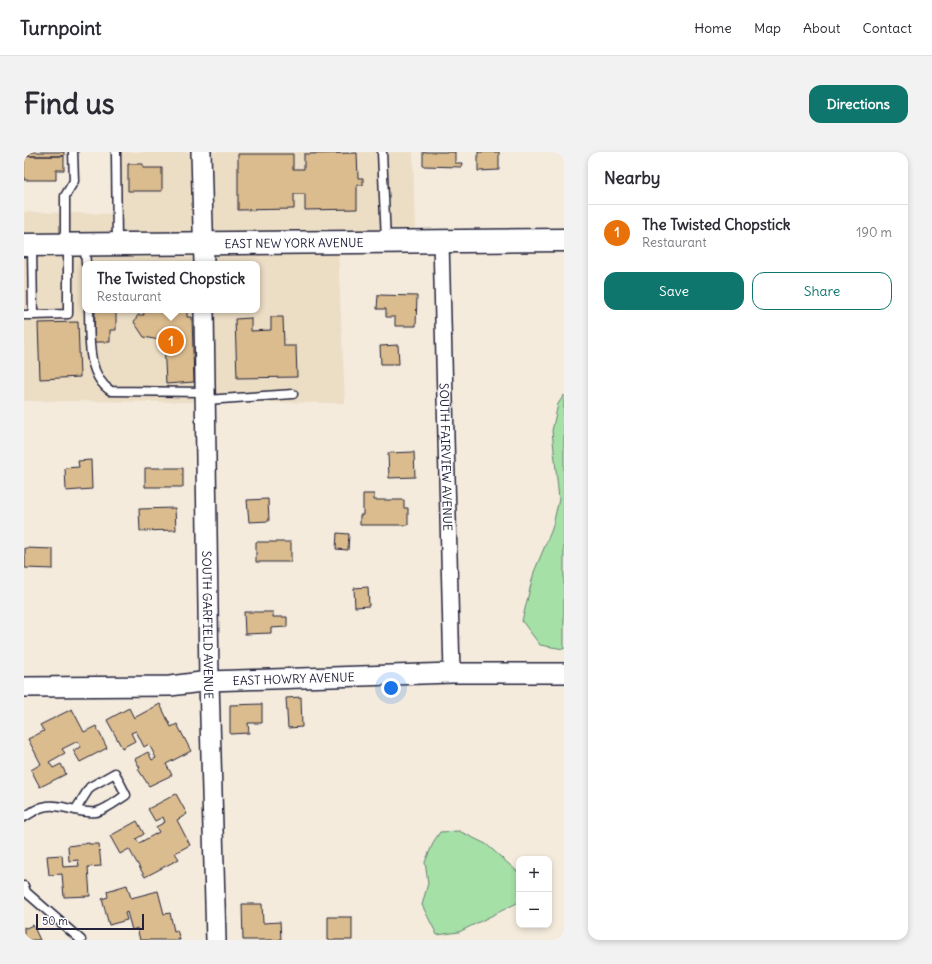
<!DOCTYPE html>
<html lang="en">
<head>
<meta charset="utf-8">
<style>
  :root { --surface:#fff; --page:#f2f2f3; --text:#2b2b33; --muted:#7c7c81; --line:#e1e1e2; --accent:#0f766e }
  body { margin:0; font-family:Delius,sans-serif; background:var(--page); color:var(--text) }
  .controls { position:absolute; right:12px; bottom:12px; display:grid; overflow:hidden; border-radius:8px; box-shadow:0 2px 6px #0003 }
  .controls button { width:36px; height:36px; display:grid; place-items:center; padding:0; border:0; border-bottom:1px solid var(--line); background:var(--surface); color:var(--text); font:20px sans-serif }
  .scale { position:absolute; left:12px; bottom:10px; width:108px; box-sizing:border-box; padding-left:4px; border:2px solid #22223b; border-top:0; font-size:11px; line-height:14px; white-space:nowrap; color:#22223b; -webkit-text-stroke:3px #fff; paint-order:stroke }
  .you { position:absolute; left:367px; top:536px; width:14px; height:14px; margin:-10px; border:3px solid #fff; border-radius:50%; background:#1a73e8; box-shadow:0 0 0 6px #1a73e833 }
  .badge { display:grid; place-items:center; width:26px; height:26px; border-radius:50%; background:var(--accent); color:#fff; font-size:13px; font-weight:700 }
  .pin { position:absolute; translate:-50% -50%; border:2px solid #fff; box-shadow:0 1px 4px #0006 }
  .popup { position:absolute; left:58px; top:109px; width:178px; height:52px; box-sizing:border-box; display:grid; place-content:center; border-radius:8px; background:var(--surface); filter:drop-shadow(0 1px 3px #0005); font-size:13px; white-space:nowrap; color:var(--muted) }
  .popup b { font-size:15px; color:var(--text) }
  .popup::after { content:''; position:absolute; left:50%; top:100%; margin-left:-8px; border:8px solid transparent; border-top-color:var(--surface) }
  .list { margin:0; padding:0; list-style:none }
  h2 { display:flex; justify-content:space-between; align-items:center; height:52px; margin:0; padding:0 16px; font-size:17px }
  h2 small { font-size:13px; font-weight:400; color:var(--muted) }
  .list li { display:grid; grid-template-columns:26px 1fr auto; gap:12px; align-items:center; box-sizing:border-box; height:56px; padding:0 16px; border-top:1px solid var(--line) }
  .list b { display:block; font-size:15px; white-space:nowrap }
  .list p { margin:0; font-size:13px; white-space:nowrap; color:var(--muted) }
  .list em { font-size:13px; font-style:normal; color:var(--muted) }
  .actions { display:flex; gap:8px; padding:12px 16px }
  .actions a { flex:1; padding:9px 0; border:1px solid var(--accent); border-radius:12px; text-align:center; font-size:14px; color:var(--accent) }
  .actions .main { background:var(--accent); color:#fff }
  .map { position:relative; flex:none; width:540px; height:788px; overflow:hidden; border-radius:12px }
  header { display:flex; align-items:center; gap:24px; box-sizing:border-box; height:56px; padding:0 20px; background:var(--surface); border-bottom:1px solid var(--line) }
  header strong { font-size:19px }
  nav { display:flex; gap:22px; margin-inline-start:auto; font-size:14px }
  .intro { display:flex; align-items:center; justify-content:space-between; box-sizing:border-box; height:96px; padding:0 24px }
  h1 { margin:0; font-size:28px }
  .button { padding:10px 18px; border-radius:12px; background:var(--accent); color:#fff; font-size:14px; font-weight:700 }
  main { display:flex; gap:24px; padding:0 24px }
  aside { flex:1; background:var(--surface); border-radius:12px; box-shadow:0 2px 6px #0003 }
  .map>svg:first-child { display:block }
</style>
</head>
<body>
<header>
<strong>Turnpoint</strong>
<nav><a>Home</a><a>Map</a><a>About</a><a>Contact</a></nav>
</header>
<div class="intro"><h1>Find us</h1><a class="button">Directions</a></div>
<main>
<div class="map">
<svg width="540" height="788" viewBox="0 0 540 788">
  <rect width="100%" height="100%" fill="#f4ebdd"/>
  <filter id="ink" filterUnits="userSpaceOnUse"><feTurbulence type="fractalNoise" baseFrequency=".025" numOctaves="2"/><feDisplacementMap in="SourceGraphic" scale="8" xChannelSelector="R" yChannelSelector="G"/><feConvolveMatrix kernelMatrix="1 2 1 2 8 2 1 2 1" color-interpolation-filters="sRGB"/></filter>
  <g filter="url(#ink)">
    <path fill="#ecddc5" d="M94 0H170L172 83 0 85V60L94 62Z
      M184 0H389L391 81 187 83Z
      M172 100V112H61V158H173L175 250 0 249V102Z
      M187 100H314L321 251 189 250 188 158H233V112H187Z"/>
    <path fill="#a5e0a6" stroke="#648170" d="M540 243V497L516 493 498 469 510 420 528 377 535 347 528 279 534 252Z
      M435 679 462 692 495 721V750L435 780 413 783 398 753 404 731 401 710 410 689 416 680Z"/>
    <path fill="#dbbc8e" stroke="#22223b" d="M0 0H40V4H0Z
      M399 0H431V11H438L437 15 399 14Z
      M454 0H475V18L454 19Z
      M333 1 334 26H339V33H333V57L281 58V42H270V57L214 58V2H269V17H280V2Z
      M0 4H40V18H32V28H0Z
      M104 12H119V16H138V39H104Z
      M354 143 393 144 392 174H371V165H362V157H353Z
      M71 158H92V178H86V190H70Z
      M119 158H163V165H168L170 230 142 232 140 189 120 185 110 170 114 163H120Z
      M247 165H259L260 194H272L273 225 213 226 211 167 227 166V179L247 178Z
      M54 170 56 225 16 227 14 171Z
      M374 193 375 212H357L356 194Z
      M390 300 391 325 365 326 364 301Z
      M67 308 68 337 42 339 41 316 55 315 54 309Z
      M121 316H159V335H121Z
      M339 342H350V348H380V356H384V373H336V363H339Z
      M244 347 245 369 225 370 223 348Z
      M151 356 152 378 116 379 115 357Z
      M313 381 325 382 324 398 312 397Z
      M232 390H267V410H232Z
      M1 396 29 397V417L1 416Z
      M344 435 345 454 331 455 330 436Z
      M220 460H249V465H263V475L247 476V481L221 482Z
      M277 545 278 575 264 576 262 546Z
      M136 552 147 575 153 572 167 599 142 612 148 623 125 634 114 617 116 616 111 607 124 600 128 608 132 606 125 592 120 595 112 579 107 581 111 589 98 596 83 568 105 556 110 566Z
      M238 552V571H224L225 581 206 582V553Z
      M48 557 60 580 72 574 83 596 56 610 49 598 57 595 54 589 38 597 41 601 25 610 29 616 37 612 42 622 16 635 7 618 17 612 4 587 20 579 16 573Z
      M152 642 163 662 153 668 166 693 151 701 155 707 121 725 105 697 96 702 86 684 113 669 120 682 112 687 115 691 135 680 132 675 141 670 139 665 131 669 124 657Z
      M65 691V692H75L77 714 64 715 66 744 40 745 38 722 25 723 23 704 38 703 39 715 55 714 54 708 45 709 44 694Z
      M103 733 107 746 134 739 140 762 146 761 150 779 153 778 156 788H116L113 776 108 778 103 760 101 761 103 768 85 773 78 747 84 745 83 739Z
      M218 752H238L239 771 256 770 257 788H219Z
      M304 765H328V788H304Z
      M9 773 16 788H0V775L2 776Z"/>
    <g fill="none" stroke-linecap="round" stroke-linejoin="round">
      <defs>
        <path id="service" d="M92 0 93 92
          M358 0 362 89
          M41 92V44L50 29 49 0
          M61 93 62 112
          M65 158C66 184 62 223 87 239L181 240
          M0 163H9L8 95
          M9 163 44 162V94
          M182 248 269 242
          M0 665C6 662 13 656 19 655 37 650 55 663 72 660 82 658 94 648 102 643L91 621 66 635 52 657
          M0 734 2 740 57 788"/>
        <g id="minor">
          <path id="s1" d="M417 89 428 521"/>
        </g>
        <g id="tertiary">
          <path d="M177 0 180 112"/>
          <path id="s2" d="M180 158 185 529 192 788"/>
          <path id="s3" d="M0 535 146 534 185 529 428 521H540"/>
        </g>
        <g id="primary">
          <path id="s4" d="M0 93 540 88"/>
        </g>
      </defs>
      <use href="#service" stroke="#22223b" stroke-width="11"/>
      <use href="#minor" stroke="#22223b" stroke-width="18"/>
      <use href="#tertiary" stroke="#22223b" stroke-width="22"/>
      <use href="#primary" stroke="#22223b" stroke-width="25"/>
      <use href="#service" stroke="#fff" stroke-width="8"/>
      <use href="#minor" stroke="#fff" stroke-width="15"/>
      <use href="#tertiary" stroke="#fff" stroke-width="19"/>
      <use href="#primary" stroke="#fff" stroke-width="22"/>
    </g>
  </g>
  <g text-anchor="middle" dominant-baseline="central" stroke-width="3" stroke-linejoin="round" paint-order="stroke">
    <g font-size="12" fill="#22223b" stroke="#fff">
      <text stroke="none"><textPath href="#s4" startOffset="270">EAST NEW YORK AVENUE</textPath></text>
      <text stroke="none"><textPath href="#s1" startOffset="216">SOUTH FAIRVIEW AVENUE</textPath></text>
      <text stroke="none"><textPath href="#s2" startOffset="315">SOUTH GARFIELD AVENUE</textPath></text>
      <text stroke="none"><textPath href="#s3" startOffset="270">EAST HOWRY AVENUE</textPath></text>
    </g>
  </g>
</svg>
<div class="controls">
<button>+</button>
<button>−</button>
</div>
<div class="scale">50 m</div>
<div class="you"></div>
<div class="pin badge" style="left:147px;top:189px;background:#e8710a">1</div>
<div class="popup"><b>The Twisted Chopstick</b>Restaurant</div>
</div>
<aside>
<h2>Nearby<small></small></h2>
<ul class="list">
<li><span class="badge" style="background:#e8710a">1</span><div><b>The Twisted Chopstick</b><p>Restaurant</p></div><em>190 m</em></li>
</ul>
<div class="actions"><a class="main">Save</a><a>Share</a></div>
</aside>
</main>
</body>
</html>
